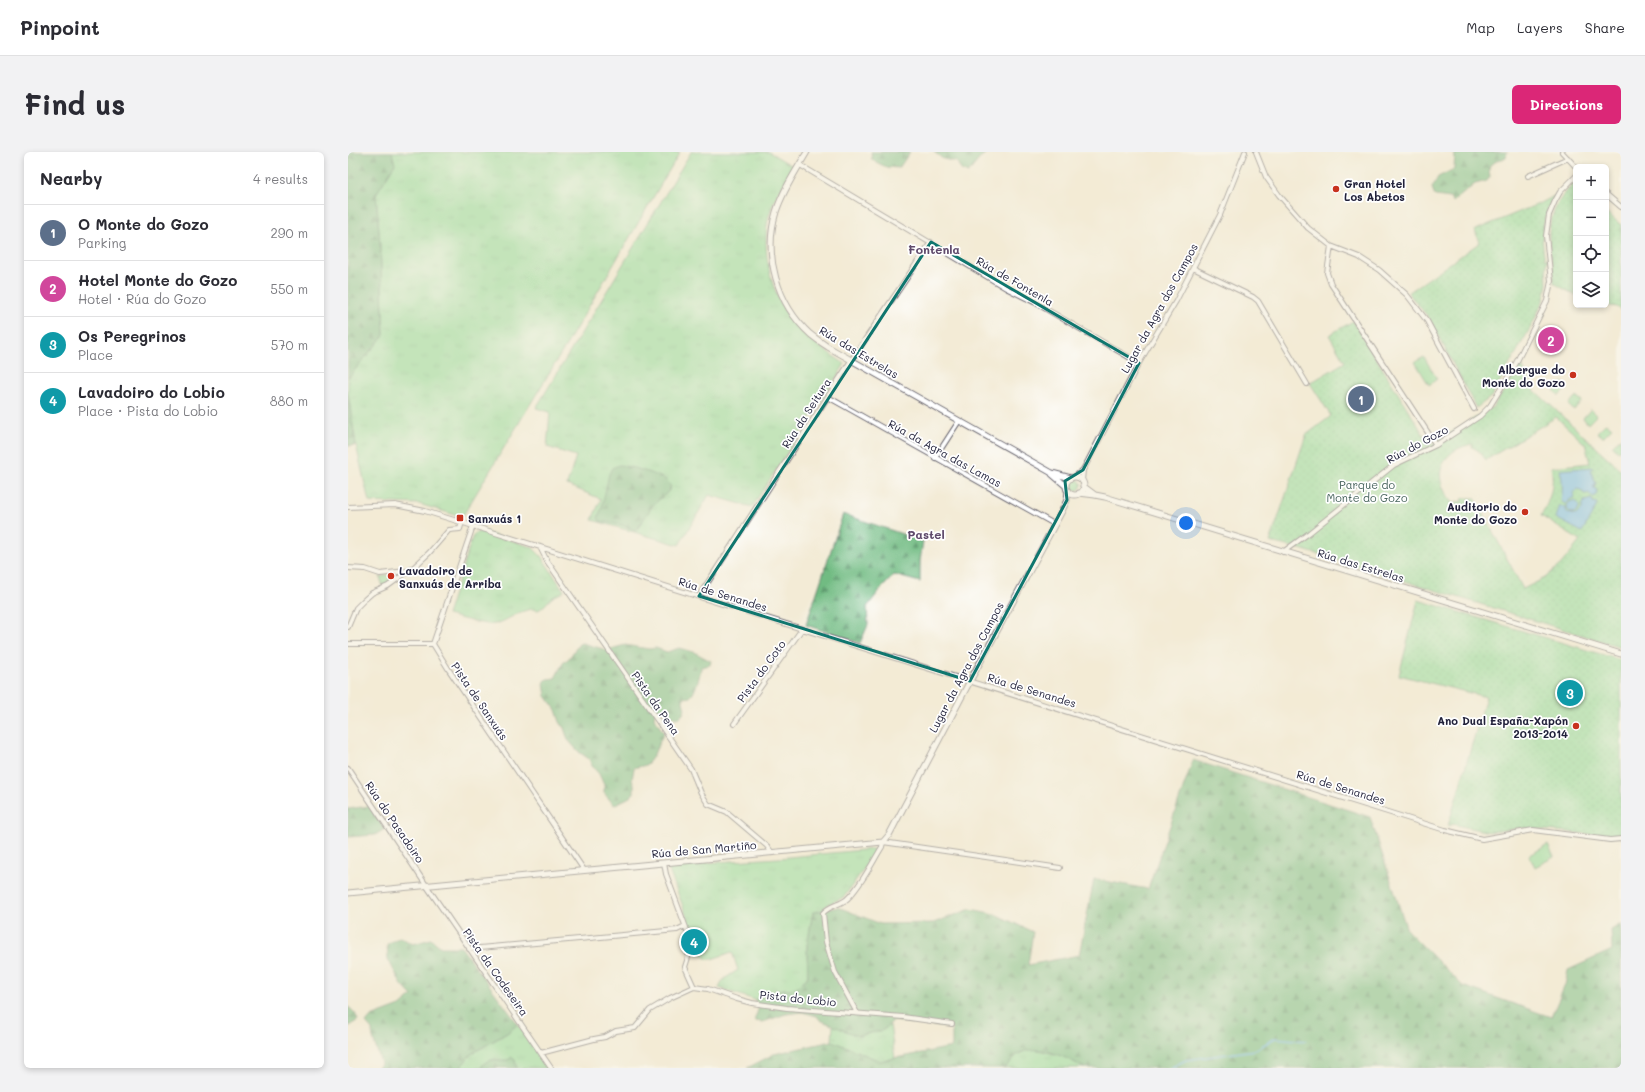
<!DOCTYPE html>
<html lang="en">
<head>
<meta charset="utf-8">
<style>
  :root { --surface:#fff; --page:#f2f2f3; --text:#2b2b33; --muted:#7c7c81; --line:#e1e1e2; --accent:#db2777 }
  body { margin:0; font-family:Mali,sans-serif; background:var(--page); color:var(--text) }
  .controls { position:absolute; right:12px; top:12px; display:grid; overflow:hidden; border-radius:6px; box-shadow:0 2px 6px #0003 }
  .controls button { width:36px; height:36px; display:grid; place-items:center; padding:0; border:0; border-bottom:1px solid var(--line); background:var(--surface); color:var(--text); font:20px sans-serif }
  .you { position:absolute; left:838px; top:371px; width:14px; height:14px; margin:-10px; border:3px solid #fff; border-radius:50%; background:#1a73e8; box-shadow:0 0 0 6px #1a73e833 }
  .badge { display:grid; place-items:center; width:26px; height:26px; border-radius:50%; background:var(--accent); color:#fff; font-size:13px; font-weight:700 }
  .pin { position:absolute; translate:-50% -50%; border:2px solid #fff; box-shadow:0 1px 4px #0006 }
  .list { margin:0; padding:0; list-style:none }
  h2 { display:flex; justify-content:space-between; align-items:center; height:52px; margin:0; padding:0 16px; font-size:17px }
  h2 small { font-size:13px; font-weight:400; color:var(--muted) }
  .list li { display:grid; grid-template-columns:26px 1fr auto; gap:12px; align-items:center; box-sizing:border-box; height:56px; padding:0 16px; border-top:1px solid var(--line) }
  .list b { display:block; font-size:15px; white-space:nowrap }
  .list p { margin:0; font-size:13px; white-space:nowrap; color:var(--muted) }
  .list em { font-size:13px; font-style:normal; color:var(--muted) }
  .icon { flex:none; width:22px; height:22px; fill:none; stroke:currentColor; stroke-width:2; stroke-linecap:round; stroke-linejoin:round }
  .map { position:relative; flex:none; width:1273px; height:916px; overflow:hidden; border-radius:6px }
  header { display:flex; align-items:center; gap:24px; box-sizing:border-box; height:56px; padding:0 20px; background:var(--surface); border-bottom:1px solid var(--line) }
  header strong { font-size:19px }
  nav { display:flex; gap:22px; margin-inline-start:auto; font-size:14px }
  .intro { display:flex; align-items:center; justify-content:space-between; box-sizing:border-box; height:96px; padding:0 24px }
  h1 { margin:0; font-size:28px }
  .button { padding:10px 18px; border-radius:6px; background:var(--accent); color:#fff; font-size:14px; font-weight:700 }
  main { display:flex; gap:24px; padding:0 24px }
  aside { flex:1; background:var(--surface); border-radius:6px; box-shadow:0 2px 6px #0003 }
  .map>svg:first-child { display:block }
</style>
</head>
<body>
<header>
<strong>Pinpoint</strong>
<nav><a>Map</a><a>Layers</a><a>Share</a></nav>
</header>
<div class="intro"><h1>Find us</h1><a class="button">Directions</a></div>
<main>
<aside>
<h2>Nearby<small>4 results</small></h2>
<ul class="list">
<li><span class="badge" style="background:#5c6f8a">1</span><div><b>O Monte do Gozo</b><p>Parking</p></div><em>290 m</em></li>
<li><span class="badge" style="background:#d1479c">2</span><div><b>Hotel Monte do Gozo</b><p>Hotel · Rúa do Gozo</p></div><em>550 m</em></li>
<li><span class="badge" style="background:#0f9aa8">3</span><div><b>Os Peregrinos</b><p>Place</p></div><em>570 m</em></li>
<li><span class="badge" style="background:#0f9aa8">4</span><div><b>Lavadoiro do Lobio</b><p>Place · Pista do Lobio</p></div><em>880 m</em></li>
</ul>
</aside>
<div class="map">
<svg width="1273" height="916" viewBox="0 0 1273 916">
  <defs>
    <pattern id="grass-tufts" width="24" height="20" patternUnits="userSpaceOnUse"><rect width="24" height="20" fill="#8cdb9a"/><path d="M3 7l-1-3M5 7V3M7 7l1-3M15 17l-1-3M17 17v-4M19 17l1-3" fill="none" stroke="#78bc86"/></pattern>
    <pattern id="forest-firs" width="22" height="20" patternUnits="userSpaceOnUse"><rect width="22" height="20" fill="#71bb82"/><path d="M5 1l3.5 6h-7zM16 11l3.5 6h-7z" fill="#5c986c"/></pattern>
    <pattern id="park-dots" width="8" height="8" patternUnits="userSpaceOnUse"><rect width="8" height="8" fill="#8cdb9a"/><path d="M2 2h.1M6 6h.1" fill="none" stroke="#78bc86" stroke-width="1.8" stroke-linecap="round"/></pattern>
  </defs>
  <rect width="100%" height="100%" fill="#fff"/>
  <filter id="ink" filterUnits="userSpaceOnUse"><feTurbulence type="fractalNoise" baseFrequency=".025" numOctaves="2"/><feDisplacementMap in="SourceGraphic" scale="8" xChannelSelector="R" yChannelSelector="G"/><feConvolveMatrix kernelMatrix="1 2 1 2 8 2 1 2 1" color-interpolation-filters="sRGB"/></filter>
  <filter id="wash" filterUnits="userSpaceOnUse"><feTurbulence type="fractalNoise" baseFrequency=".012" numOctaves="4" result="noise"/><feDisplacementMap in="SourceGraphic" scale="16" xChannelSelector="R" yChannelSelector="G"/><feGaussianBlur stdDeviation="0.9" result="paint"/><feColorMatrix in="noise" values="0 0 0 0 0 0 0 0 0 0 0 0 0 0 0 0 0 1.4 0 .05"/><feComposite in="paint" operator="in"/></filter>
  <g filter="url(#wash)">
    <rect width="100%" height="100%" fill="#f3ebd6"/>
    <path fill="url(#grass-tufts)" stroke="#577e6a" d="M44 0H332L220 190 114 365 71 352 21 350 8 293 0 242V226L36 183 32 93 28 42 46 12Z
      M343 0H421L446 15C435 33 422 52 419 73 415 106 424 141 443 168 455 184 481 201 497 212L404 355 361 343 331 393 244 368 253 347 219 333 228 304 199 295 202 260 188 256Z
      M1214 230 1220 235 1211 244 1206 239Z
      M1228 244 1234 249 1226 258 1220 253Z
      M1243 257 1249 263 1240 272 1235 266Z
      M1258 271 1264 276 1255 285 1249 280Z
      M1273 285V297L1270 299 1264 294Z
      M722.5 333a5.5 5.5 0 1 1 11 0a5.5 5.5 0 1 1-11 0Z
      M133 379 184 395 193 404 216 439C212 442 208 443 205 445 199 449 197 455 190 458 175 454 161 469 147 472 139 474 108 465 99 463L125 383Z
      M525 697 527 701 496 745 479 753 474 759 465 760 459 794 460 825 448 836 428 838 407 848 371 836 376 827 390 818 384 800 364 807H358L347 793 336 757 320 716 323 713 430 706Z
      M170 872 200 916H170L168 914 167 907C160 908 154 910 147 907L135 912 133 916H112L123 902 159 881Z
      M485 873 510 884 535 878 542 873 547 906 532 909 484 889Z
      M683 896 714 904 737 916H657L669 903Z"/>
    <path fill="url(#forest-firs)" stroke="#4a6e5e" d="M0 0H44L47 12 28 42 32 93 36 183 0 226Z
      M523 0H562L551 16 538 15 524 8Z
      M586 0H640L634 4 620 21 613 18 609 10 595 7Z
      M1107 0H1159L1158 5C1146 12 1139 8 1142 25L1139 29 1127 32 1105 50 1102 46 1087 44 1084 36 1090 25 1106 17Z
      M0 242 8 293 0 294Z
      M271 313C280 314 315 323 320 330 321 331 322 334 323 335L320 340 305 353 288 379 274 373 252 369 250 366 254 355 261 322 264 316Z
      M495 362 575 389 572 409V430L546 423 532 438 519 455 520 473 512 491 458 473Z
      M234 491 259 498 277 493 301 497 308 496 319 500 331 496 338 498 346 500 363 509 362 513 353 515C353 520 347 542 342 545 340 546 337 545 335 547V550L337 557C332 574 320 562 312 557L307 560 306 566 316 581C311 590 306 606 299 612 295 615 290 614 286 616L284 628 286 633V641L282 645 266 653 256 641V633L251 622 244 614 241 607 231 600 220 588 216 576 212 570 208 558 198 544 196 532 197 529 199 527 207 526 215 511 221 506 231 492Z
      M845 608 1022 665 1059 778 1115 834 1203 865 1217 833 1220 818 1264 798 1263 778 1273 772V916H737C718 906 691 890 670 902 665 905 661 912 657 916H399L426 902 484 889 532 909 604 895V876L545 869 535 878 510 884 472 868 469 864 454 860 438 862 415 870 406 869 410 858 407 848 428 838 448 836 460 825 459 794 465 760 490 755 533 772 585 771 623 757 647 762 685 780 680 813 731 803 746 727 800 737Z
      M21 654 37 677 27 683 0 685V657Z
      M52 785 65 792 83 787 93 795H113L170 872 159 881 123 902 112 916H30L33 912C31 900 24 890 24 878L18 871 23 865 52 854 64 844 53 832 40 807 39 792Z
      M0 854 7 861 10 868 0 875Z
      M164 905 167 907 168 914 170 916H133C139 904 149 909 160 908Z"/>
    <path fill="url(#park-dots)" stroke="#577e6a" fill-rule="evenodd" d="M1228 30V144L1206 131C1206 116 1201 100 1201 84 1201 63 1212 43 1228 30Z
      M1206 44C1194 68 1192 83 1197 108L1201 105 1198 113 1199 132 1196 147 1184 173 1143 245 1128 256 1081 166 1060 141 1131 91 1127 78 1193 51Z
      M1258 60 1273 73V159L1269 155 1256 153H1258Z
      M1005 169 1082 293 1145 255 1173 212 1186 238 1273 318V495L952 397 922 390 958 283 983 264 962 231 997 210 981 183ZM1208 265 1237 292 1242 311 1203 315C1207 334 1202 347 1193 364L1232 389 1213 412 1197 426 1175 437 1127 346H1115L1114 350 1108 349 1107 352C1102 350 1100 345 1097 340 1084 316 1100 296 1125 292L1124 295 1131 299 1138 308Z
      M1070 448 1273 508V685L1175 676 1141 680 1104 672 1100 674 1138 545 1051 523Z"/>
    <path fill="#8cdb9a" stroke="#577e6a" d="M1076 205 1089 227 1081 233 1067 210Z
      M48 421 51 422 35 435 32 425Z
      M1200 693 1206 705 1187 715 1181 703Z"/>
    <path fill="#73bceb" stroke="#4a6f93" d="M1246 315 1243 318 1248 332 1246 333 1247 335H1245L1248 337 1249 341 1246 345 1242 343 1241 341 1236 342 1235 339 1230 337 1225 341 1227 347 1224 346 1217 352 1213 349C1215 338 1215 329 1212 318Z
      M1244 347 1245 350 1249 351 1248 355 1234 380 1208 366 1212 353 1214 356 1217 354 1219 361 1228 363 1234 357V353L1236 351V349Z
      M1219 355a6 6 0 1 1 12 0a6 6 0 1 1-12 0Z"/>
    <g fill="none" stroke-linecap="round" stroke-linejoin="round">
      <path stroke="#73bceb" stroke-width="1.5" d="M822 916 838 908 907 898 927 886 958 889"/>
    </g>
  </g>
  <g filter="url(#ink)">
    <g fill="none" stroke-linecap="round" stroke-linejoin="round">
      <defs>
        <path id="minor" d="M908 0 918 25 931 43 960 76 983 94 1011 105 1031 118 1059 143 1079 169 1126 257
          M1214 0 1228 15
          M452 13 658 136 686 150 791 211
          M1180 24 1220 6
          M1258 42 1273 55
          M983 94 979 121 983 132 1088 293
          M845 116 905 145 910 149 959 232
          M480 245 706 372
          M587 306 611 269
          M726 325 735 318
          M734 329 735 318 740 309 791 211 828 149 872 63 897 0
          M0 355 47 353 77 359 1097 678 1134 687 1185 678 1262 688 1273 687
          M125 374 85 492 101 518 236 718
          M192 395 199 409 343 617 353 641 360 652 379 660 419 694 424 701
          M935 400 961 381 1046 313 1088 293 1132 264 1142 254 1166 215 1199 149 1203 129 1198 84 1201 63 1207 49 1212 40 1228 24
          M0 416 17 417 32 422 58 419
          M351 444 506 204 583 90
          M0 475 8 456 15 449 24 441 40 434 66 415 81 401 101 378 112 377 114 370
          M0 492H85
          M386 572 454 477
          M0 616 78 733 203 916
          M316 711 318 722 343 789 342 799 337 815 346 835
          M121 797 329 778 337 774
          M509 861 487 820 478 790 475 761C482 753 492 753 499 747 513 734 524 711 534 695L535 690 712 716
          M193 901 246 887 257 885 268 879 287 876 302 858 322 846 346 835 360 837 389 847 404 851 439 856 555 865 604 872"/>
        <path id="tertiary" d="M459 0C448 19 435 38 428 60 415 103 429 152 462 182 468 187 474 191 480 195L704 321 723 326
          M704 322 718 334
          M718 334a9 9 0 1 1 18 0a9 9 0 1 1-18 0Z
          M735 334 747 343
          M731 341 747 343 757 345 1273 502
          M0 741 535 690 541 683 622 529 714 359 719 348 720 339"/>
      </defs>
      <use href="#minor" stroke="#6b6871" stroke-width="6"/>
      <use href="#tertiary" stroke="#6b6871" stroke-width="7"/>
      <use href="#minor" stroke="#fff" stroke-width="4"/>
      <use href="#tertiary" stroke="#fff" stroke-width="5"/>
    </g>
  </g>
  <path d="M0 0H1273V916H0ZM583 90 791 211 735 318 717 329 719 348 622 529 351 444Z" fill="#f3ebd6" fill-opacity=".55" fill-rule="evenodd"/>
  <path fill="none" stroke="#0f766e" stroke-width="3" stroke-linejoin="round" d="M583 90 791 211 735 318 717 329 719 348 622 529 351 444Z"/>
  <g fill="#c8321e" stroke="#fff" stroke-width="1.5">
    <circle cx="988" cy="37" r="4"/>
    <circle cx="1225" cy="223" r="4"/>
    <circle cx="1177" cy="360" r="4"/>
    <rect x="108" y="362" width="8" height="8" rx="2"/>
    <circle cx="43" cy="424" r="4"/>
    <circle cx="1228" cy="574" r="4"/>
  </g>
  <g text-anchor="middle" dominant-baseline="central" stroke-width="3.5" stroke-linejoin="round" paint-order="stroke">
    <g font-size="11" font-weight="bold" fill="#22223b" stroke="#fff" text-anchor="start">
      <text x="996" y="31">Gran Hotel<tspan x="996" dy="13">Los Abetos</tspan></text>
      <text x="1217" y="217" text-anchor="end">Albergue do<tspan x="1217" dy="13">Monte do Gozo</tspan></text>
      <text x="1169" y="354" text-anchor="end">Auditorio do<tspan x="1169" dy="13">Monte do Gozo</tspan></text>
      <text x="120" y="366">Sanxuás 1</text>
      <text x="51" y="418">Lavadoiro de<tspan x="51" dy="13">Sanxuás de Arriba</tspan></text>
      <text x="1220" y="568" text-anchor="end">Ano Dual España-Xapón<tspan x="1220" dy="13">2013-2014</tspan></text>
    </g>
    <g font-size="11" fill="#22223b" stroke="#fff">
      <text transform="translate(667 129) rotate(30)">Rúa de Fontenla</text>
      <text transform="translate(811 156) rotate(-61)">Lugar da Agra dos Campos</text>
      <text transform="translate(511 200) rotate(31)">Rúa das Estrelas</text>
      <text transform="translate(458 261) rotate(-57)">Rúa da Seitura</text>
      <text transform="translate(1069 292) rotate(-28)">Rúa do Gozo</text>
      <text transform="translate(597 301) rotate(29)">Rúa da Agra das Lamas</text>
      <text transform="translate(1013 413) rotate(17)">Rúa das Estrelas</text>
      <text transform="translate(375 442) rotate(17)">Rúa de Senandes</text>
      <text transform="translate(618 515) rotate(-62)">Lugar da Agra dos Campos</text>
      <text transform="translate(413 519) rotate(-54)">Pista do Coto</text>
      <text transform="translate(684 538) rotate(17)">Rúa de Senandes</text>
      <text transform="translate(132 549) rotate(56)">Pista de Sanxuás</text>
      <text transform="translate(308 551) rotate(55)">Pista da Pena</text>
      <text transform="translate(993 635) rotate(17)">Rúa de Senandes</text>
      <text transform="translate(47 670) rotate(56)">Rúa do Pasadoiro</text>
      <text transform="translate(356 697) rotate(-5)">Rúa de San Martiño</text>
      <text transform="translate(148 820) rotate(55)">Pista da Codeseira</text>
      <text transform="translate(450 846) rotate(6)">Pista do Lobio</text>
    </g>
    <g font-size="11" fill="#47635c" stroke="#fff">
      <text x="1019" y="332">Parque do<tspan x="1019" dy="13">Monte do Gozo</tspan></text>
    </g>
    <g font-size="12" font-weight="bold" fill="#604b6c" stroke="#fff">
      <text x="586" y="97">Fontenla</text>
      <text x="578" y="382">Pastel</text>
    </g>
  </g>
</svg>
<div class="controls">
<button>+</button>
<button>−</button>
<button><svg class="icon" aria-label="locate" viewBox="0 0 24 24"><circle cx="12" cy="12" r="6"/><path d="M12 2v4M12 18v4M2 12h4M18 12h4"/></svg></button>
<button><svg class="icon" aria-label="layers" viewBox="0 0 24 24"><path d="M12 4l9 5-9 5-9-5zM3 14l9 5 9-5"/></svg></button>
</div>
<div class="you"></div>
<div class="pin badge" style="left:1013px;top:247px;background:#5c6f8a">1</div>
<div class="pin badge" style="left:1203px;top:188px;background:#d1479c">2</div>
<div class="pin badge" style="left:1222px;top:541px;background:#0f9aa8">3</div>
<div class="pin badge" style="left:346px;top:790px;background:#0f9aa8">4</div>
</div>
</main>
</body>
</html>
